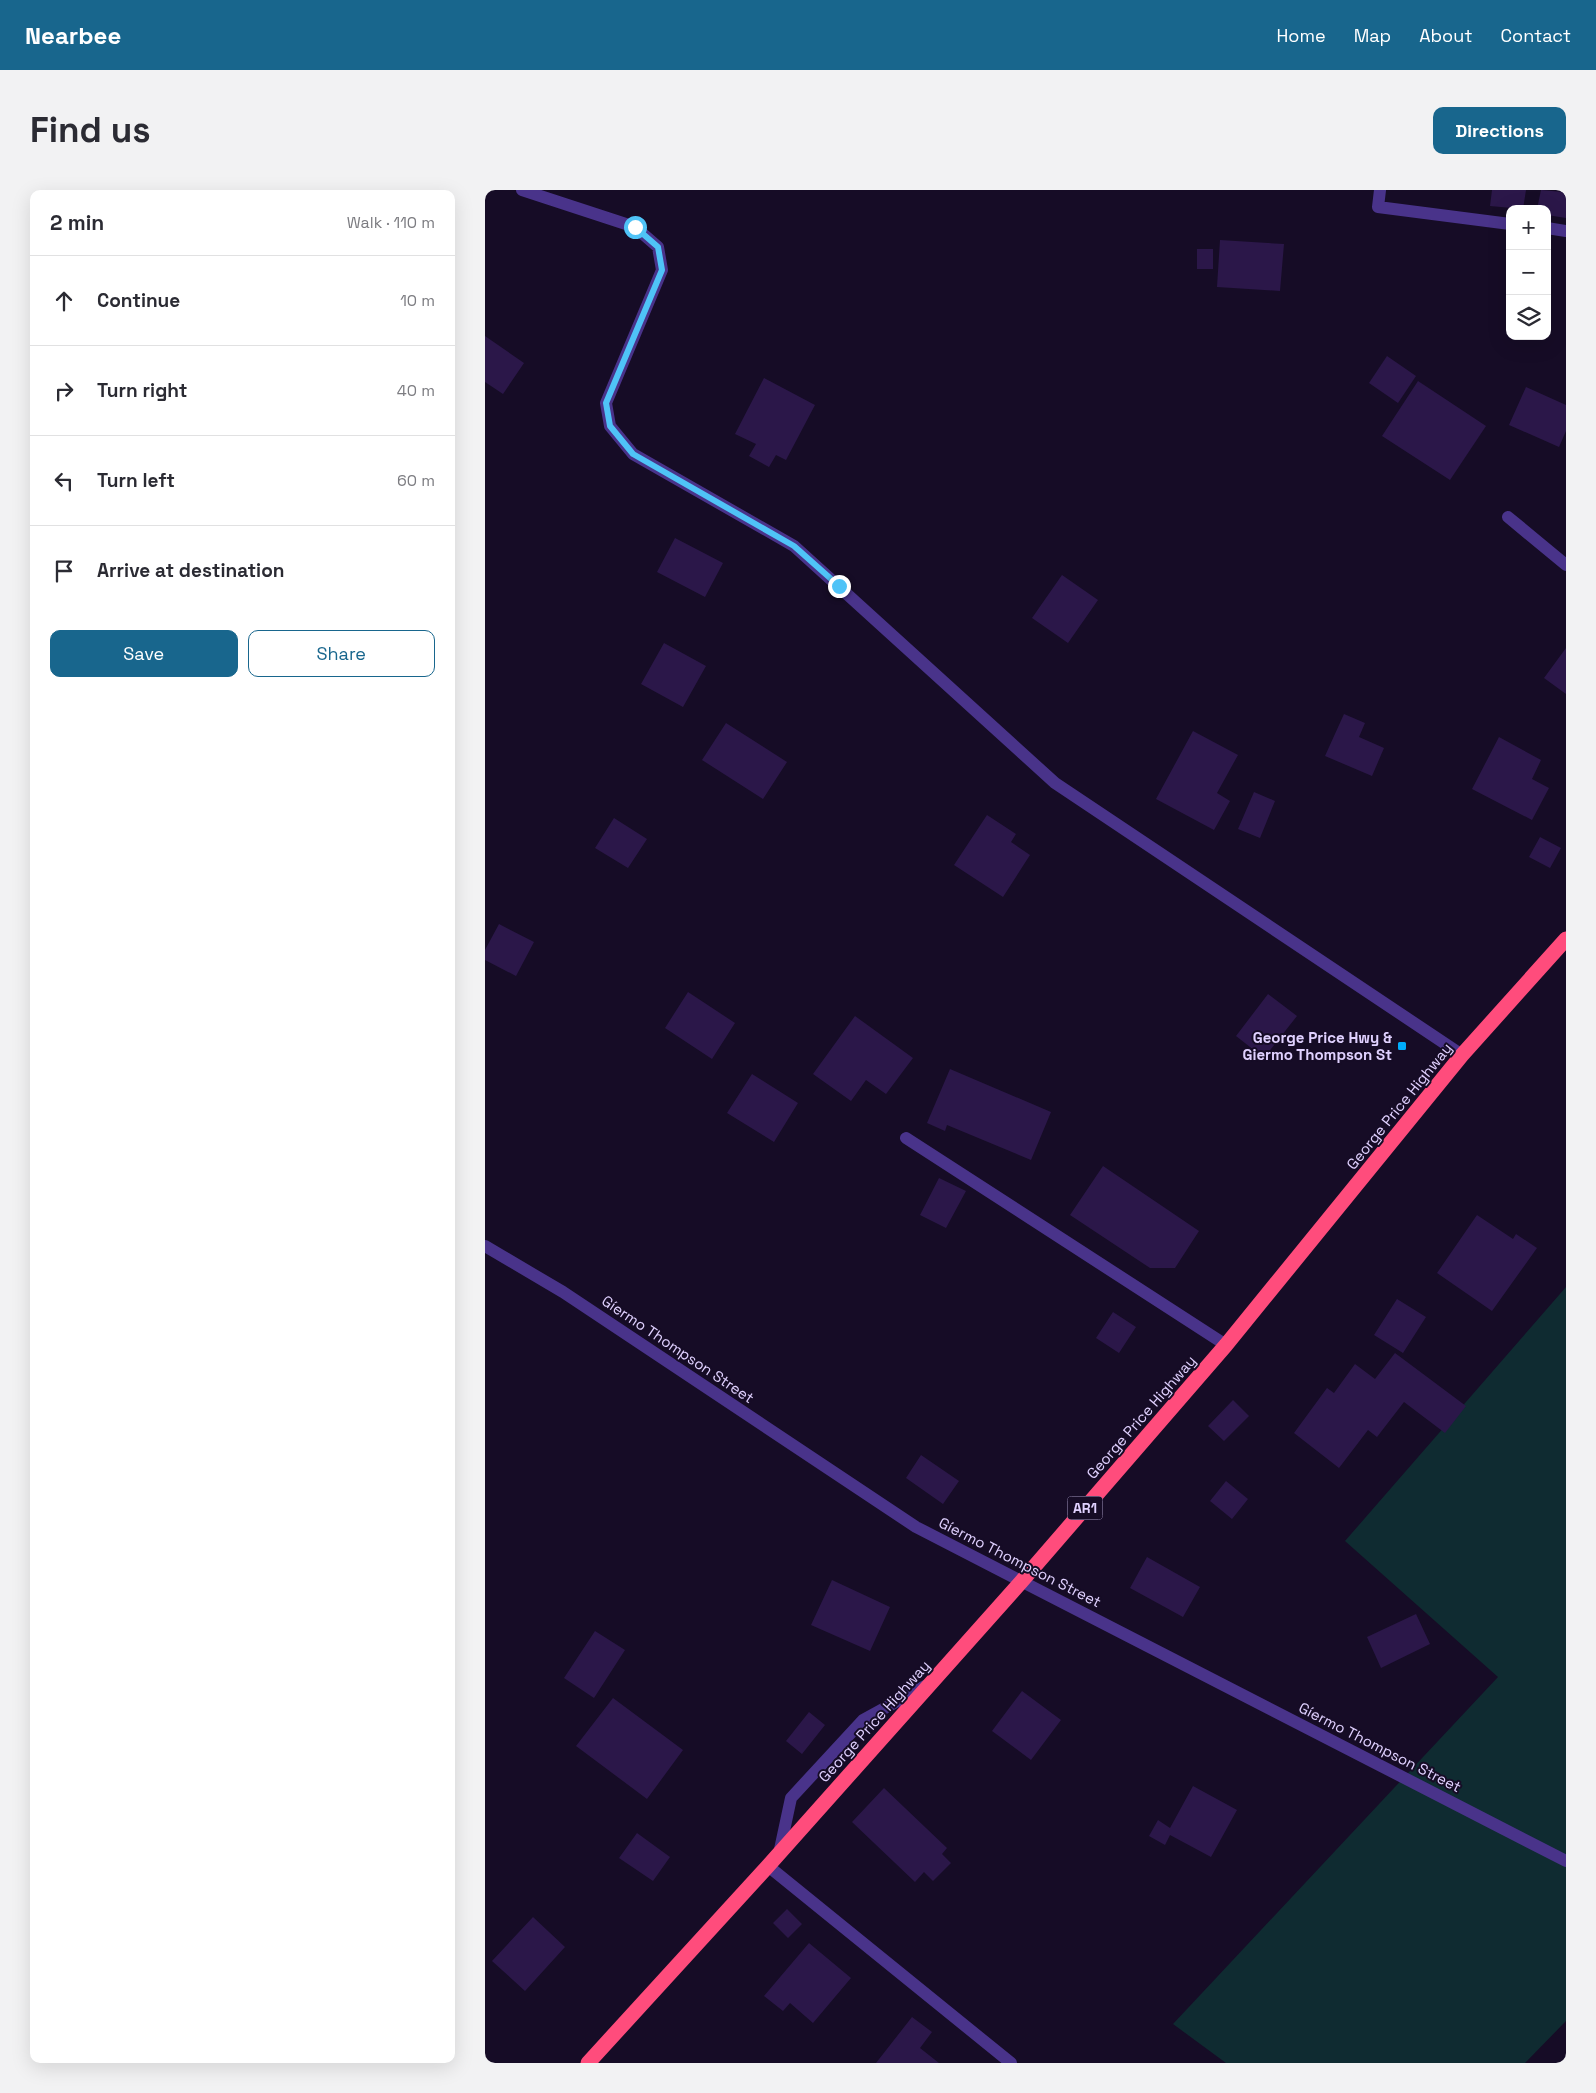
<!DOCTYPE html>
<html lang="en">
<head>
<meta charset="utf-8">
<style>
  :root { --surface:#fff; --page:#f2f2f3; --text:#2b2b33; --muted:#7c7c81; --line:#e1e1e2; --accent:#18668d }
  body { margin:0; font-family:"Space Grotesk",sans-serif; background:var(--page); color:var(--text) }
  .controls { position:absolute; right:15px; top:15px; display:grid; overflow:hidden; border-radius:10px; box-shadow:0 5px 20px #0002 }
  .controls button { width:45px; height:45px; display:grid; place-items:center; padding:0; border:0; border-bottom:1px solid var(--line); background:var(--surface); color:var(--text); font:25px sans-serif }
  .stop { position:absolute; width:15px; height:15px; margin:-11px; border:4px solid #4fc3f7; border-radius:50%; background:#fff }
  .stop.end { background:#4fc3f7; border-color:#fff; box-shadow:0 1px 5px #0008 }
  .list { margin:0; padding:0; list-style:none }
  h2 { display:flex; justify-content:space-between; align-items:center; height:65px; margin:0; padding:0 20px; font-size:21px }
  h2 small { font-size:16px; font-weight:400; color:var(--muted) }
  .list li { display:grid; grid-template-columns:32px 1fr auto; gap:15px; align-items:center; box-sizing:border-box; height:90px; padding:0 20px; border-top:1px solid var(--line) }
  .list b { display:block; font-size:19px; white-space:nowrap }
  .list em { font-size:16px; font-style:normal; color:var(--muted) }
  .actions { display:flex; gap:10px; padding:15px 20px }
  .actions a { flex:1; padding:11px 0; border:1px solid var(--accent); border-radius:10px; text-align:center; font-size:18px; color:var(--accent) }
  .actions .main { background:var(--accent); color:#fff }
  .icon { flex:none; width:28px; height:28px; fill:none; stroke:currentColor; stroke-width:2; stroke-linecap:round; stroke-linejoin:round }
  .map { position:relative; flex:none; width:1081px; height:1873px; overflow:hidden; border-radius:10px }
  header { display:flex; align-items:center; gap:30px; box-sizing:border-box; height:70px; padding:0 25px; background:var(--accent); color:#fff }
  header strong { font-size:24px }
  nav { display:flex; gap:28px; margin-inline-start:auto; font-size:18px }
  .intro { display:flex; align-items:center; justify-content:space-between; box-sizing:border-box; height:120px; padding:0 30px }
  h1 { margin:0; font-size:35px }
  .button { padding:12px 22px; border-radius:10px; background:var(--accent); color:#fff; font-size:18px; font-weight:700 }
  main { display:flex; gap:30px; padding:0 30px }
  aside { flex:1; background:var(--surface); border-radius:10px; box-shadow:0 5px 20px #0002 }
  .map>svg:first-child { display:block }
</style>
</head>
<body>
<header>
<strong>Nearbee</strong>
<nav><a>Home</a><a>Map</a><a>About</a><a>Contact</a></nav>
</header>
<div class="intro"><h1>Find us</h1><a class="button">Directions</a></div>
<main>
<aside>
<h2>2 min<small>Walk · 110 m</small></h2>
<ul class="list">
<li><svg class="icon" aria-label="ahead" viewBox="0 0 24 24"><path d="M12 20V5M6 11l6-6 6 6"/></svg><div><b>Continue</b></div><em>10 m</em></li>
<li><svg class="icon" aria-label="right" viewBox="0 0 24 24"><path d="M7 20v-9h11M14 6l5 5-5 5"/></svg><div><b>Turn right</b></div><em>40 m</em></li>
<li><svg class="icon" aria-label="left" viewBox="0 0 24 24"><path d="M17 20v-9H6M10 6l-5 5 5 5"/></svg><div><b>Turn left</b></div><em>60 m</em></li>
<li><svg class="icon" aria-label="arrive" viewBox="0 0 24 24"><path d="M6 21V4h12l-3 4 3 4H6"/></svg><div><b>Arrive at destination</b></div></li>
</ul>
<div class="actions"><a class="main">Save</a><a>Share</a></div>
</aside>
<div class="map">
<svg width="1081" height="1873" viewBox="0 0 1081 1873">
  <rect width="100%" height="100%" fill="#160c26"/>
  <path fill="#0f2b31" d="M1081 1097V1831L1040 1873H741L688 1834 1013 1487 860 1351Z"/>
  <path fill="#2b1749" d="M1007 0H1041L1038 19 1005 16Z
    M1056 0 1078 2V0H1081V28L1062 25V19H1052Z
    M735 50 799 54 795 101 732 97Z
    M712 59H728V79H712Z
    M0 146 39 173 18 204 0 192Z
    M902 166 931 186 913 213 884 193Z
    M279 188 330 215 301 270 291 265 284 277 264 266 271 254 250 244Z
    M933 191 1001 236 965 290 897 246Z
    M1041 197 1081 215V241L1074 257 1024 235Z
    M190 348 238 373 220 407 172 382Z
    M577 385 613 410 583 453 547 428Z
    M179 453 221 476 198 517 156 494Z
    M1081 458V504L1059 488Z
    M859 524 880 533 874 547 899 558 887 586 840 566Z
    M241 533 302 572 278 609 217 570Z
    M708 541 753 565 732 603 745 611 729 640 671 609Z
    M1014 547 1056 570 1047 589 1064 598 1047 630 987 599Z
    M769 602 790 611 775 648 753 639Z
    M502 625 531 644 526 652 545 665 518 707 469 675Z
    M129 628 162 649 143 678 110 658Z
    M1055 647 1076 658 1065 678 1044 667Z
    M14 734 49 752 31 786 0 770V760Z
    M203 802 250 833 227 869 180 838Z
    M783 804 812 826 779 868 751 846Z
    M370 826 428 868 401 904 381 890 366 911 328 884Z
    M465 879 566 922 546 970 462 935 460 941 442 933Z
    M267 884 313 913 289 952 242 923Z
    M618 976 714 1041 690 1078H665L585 1025Z
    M454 988 481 1001 461 1038 435 1025Z
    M992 1025 1028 1049 1031 1044 1052 1058 1007 1121 952 1083Z
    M912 1109 941 1127 918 1163 889 1145Z
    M628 1122 651 1137 634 1163 611 1148Z
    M910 1163 981 1216 960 1243 919 1212 892 1247 883 1240 854 1278 809 1243 842 1198 849 1203 870 1174 890 1189Z
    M748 1210 764 1226 739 1251 723 1236Z
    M436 1265 474 1291 458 1314 421 1288Z
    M741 1291 763 1309 747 1329 725 1311Z
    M662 1367 715 1397 698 1427 645 1398Z
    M347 1390 405 1417 385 1461 326 1435Z
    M931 1424 945 1454 896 1478 882 1447Z
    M110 1441 140 1460 109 1508 79 1488Z
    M537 1501 576 1530 546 1570 507 1541Z
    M128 1508 198 1560 162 1609 91 1556Z
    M324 1522 340 1535 317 1564 301 1551Z
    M708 1596 752 1620 726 1667 685 1645 680 1655 664 1646 673 1630 685 1638Z
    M399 1598 462 1658 457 1664 466 1673 448 1691 439 1682 430 1692 367 1632Z
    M152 1643 185 1667 168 1691 134 1668Z
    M302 1719 317 1734 303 1748 288 1733Z
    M48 1727 80 1757 40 1801 7 1771Z
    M324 1753 366 1788 328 1833 305 1813 298 1821 279 1806Z
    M427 1827 447 1842 435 1858 454 1873H391Z"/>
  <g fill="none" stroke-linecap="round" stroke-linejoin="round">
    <path stroke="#49338a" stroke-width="12" d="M37 0 150 37 173 57 177 80 121 213 125 236 148 264 309 356 570 593 977 865
      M895 0 893 17 1025 34
      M1062 38 1081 41
      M1023 327 1081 375
      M421 948 741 1155
      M0 1056 78 1102 431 1337 1081 1671
      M294 1664 306 1608 378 1530 440 1496
      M283 1676 526 1873"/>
    <path stroke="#ff4c7c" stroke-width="15" d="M103 1873 283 1676 536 1392 741 1155 977 865 1081 749"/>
  </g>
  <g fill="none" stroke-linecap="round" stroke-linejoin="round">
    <path stroke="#4fc3f7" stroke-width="6" d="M150 37 173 57 177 80 121 213 125 236 148 264 309 356 354 396"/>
  </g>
  <rect fill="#00adfc" stroke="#160c26" stroke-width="2" x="912" y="851" width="10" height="10" rx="2.5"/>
  <g text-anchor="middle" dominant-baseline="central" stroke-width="4" stroke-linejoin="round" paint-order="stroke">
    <rect fill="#160c26" stroke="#a396be" stroke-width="1" x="582.5" y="1306.5" width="35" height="23" rx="4"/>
    <g font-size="14" font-weight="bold" fill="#e0d1ff">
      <text x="600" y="1318">AR1</text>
    </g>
    <g font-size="15" font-weight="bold" fill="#e0d1ff" stroke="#160c26" text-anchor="end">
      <text x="907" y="847">George Price Hwy &amp;<tspan x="907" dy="17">Giermo Thompson St</tspan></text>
    </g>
    <g font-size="15" fill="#e0d1ff" stroke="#160c26">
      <text transform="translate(914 916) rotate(-51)">George Price Highway</text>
      <text transform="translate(193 1159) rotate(34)">Gíermo Thompson Street</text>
      <text transform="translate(656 1227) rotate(-49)">George Price Highway</text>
      <text transform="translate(535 1372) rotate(27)">Gíermo Thompson Street</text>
      <text transform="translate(389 1531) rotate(-48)">George Price Highway</text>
      <text transform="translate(895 1557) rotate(27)">Gíermo Thompson Street</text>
    </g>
  </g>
</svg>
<div class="controls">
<button>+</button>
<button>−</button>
<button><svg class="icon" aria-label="layers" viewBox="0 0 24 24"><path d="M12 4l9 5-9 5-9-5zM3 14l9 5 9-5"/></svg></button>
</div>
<div class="stop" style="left:150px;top:37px"></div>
<div class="stop end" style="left:354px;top:396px"></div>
</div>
</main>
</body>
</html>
